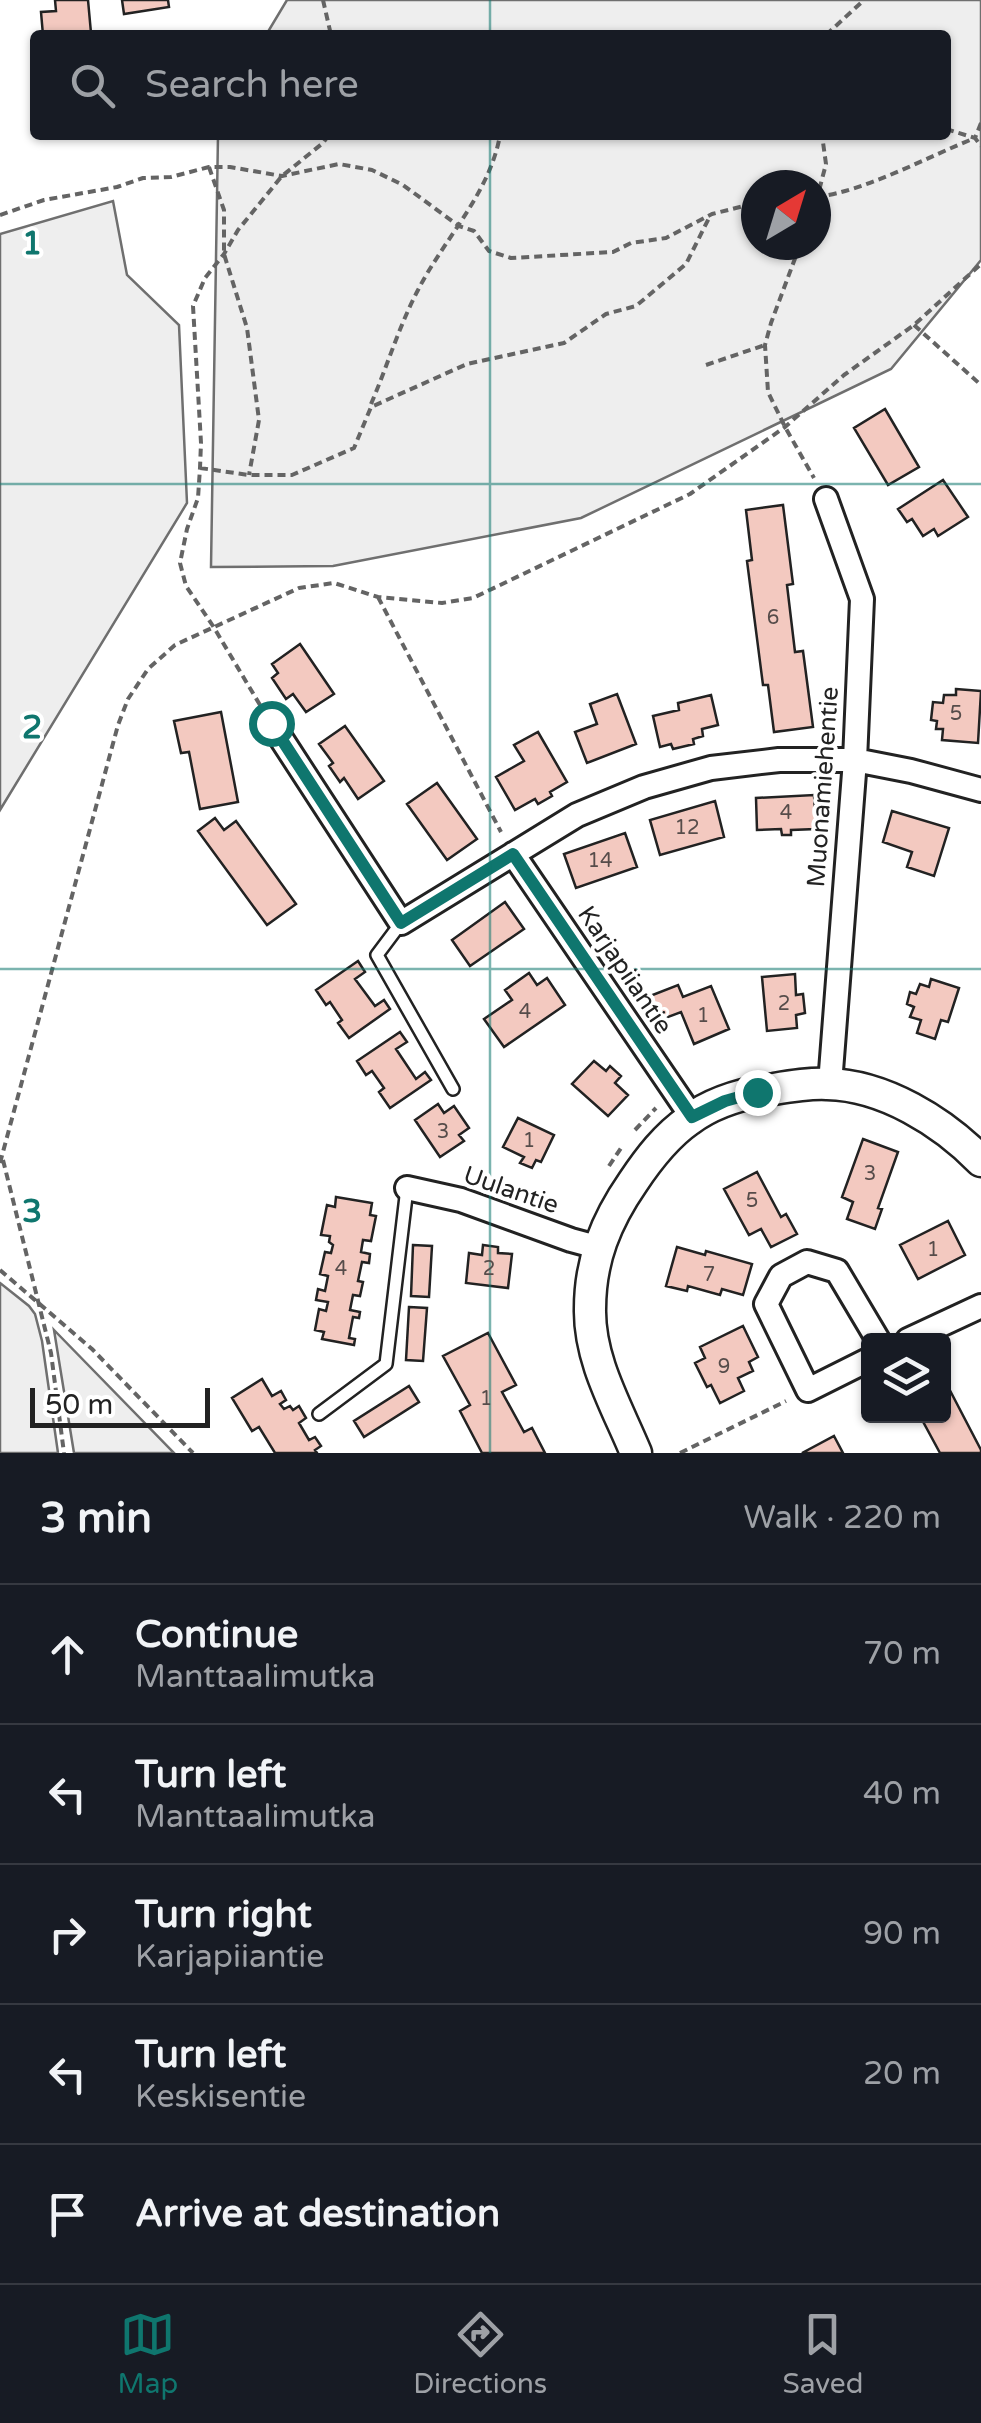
<!DOCTYPE html>
<html lang="en">
<head>
<meta charset="utf-8">
<style>
  :root { --surface:#171b24; --page:#242831; --text:#f1f3f6; --muted:#9ea1a6; --line:#363941; --accent:#0f766e }
  body { margin:0; font-family:"Varela Round",sans-serif; background:var(--page); color:var(--text) }
  .controls { position:absolute; right:30px; bottom:30px; display:grid; overflow:hidden; border-radius:10px; box-shadow:0 2px 8px #0004 }
  .controls button { width:90px; height:90px; display:grid; place-items:center; padding:0; border:0; border-bottom:2px solid var(--line); background:var(--surface); color:var(--text); font:50px sans-serif }
  .compass { position:absolute; left:741px; top:170px; width:90px; height:90px; border-radius:50%; background:var(--surface); box-shadow:0 2px 8px #0004; rotate:38deg }
  .scale { position:absolute; left:30px; bottom:25px; width:180px; box-sizing:border-box; padding-left:10px; border:5px solid #222; border-top:0; font-size:28px; line-height:35px; white-space:nowrap; color:#222; -webkit-text-stroke:8px #fff; paint-order:stroke }
  .stop { position:absolute; width:30px; height:30px; margin:-22px; border:8px solid #0f766e; border-radius:50%; background:#fff }
  .stop.end { background:#0f766e; border-color:#fff; box-shadow:0 2px 10px #0008 }
  .list { margin:0; padding:0; list-style:none }
  h2 { display:flex; justify-content:space-between; align-items:center; height:130px; margin:0; padding:0 40px; font-size:42px }
  h2 small { font-size:32px; font-weight:400; color:var(--muted) }
  .list li { display:grid; grid-template-columns:65px 1fr auto; gap:30px; align-items:center; box-sizing:border-box; height:140px; padding:0 40px; border-top:2px solid var(--line) }
  .list b { display:block; font-size:38px; white-space:nowrap }
  .list p { margin:0; font-size:32px; white-space:nowrap; color:var(--muted) }
  .list em { font-size:32px; font-style:normal; color:var(--muted) }
  .icon { flex:none; width:55px; height:55px; fill:none; stroke:currentColor; stroke-width:2; stroke-linecap:round; stroke-linejoin:round }
  .map { position:relative; flex:none; width:981px; height:1453px; overflow:hidden }
  .search { position:absolute; background:var(--surface); box-shadow:0 2px 8px #0004; left:30px; right:30px; top:30px; height:110px; display:flex; align-items:center; gap:25px; box-sizing:border-box; padding:0 35px; border-radius:10px; color:var(--muted); font-size:38px }
  .sheet { height:830px; background:var(--surface) }
  nav { display:flex; justify-content:space-around; align-items:center; box-sizing:border-box; height:140px; border-top:2px solid var(--line); background:var(--surface); font-size:28px; color:var(--muted) }
  nav a { display:grid; justify-items:center; gap:5px }
  nav .on { color:var(--accent) }
  .map>svg:first-child { display:block }
</style>
</head>
<body>
<div class="map">
<svg width="981" height="1453" viewBox="0 0 981 1453">
  <rect width="100%" height="100%" fill="#fff"/>
  <path fill="#eee" stroke="#6f6f6f" stroke-width="2.5" fill-rule="evenodd" d="M287 0H981V260L891 369 581 518 333 566 211 567 218 135H946V35H266ZM816 185V245H756V185Z
    M113 201 127 275 179 325 187 503 0 810V234Z
    M0 1283 29 1306 35 1314 42 1341 58 1453H0Z
    M54 1330 174 1453H74Z"/>
  <path fill="#f3c9c0" stroke="#222" stroke-width="2.5" d="M55 0H88L91 33 43 35 41 12 56 11Z
    M122 0H168L169 7 124 14Z
    M885 409 919 467 888 485 854 428Z
    M943 480 968 517 938 536 934 529 923 536 912 519 907 522 898 509Z
    M783 505 793 584 787 585 795 652 803 651 813 727 774 732 768 685H763L747 561 752 560 746 510Z
    M300 644 334 694 306 712 293 694 286 699 272 678 278 673 272 664Z
    M956 689 981 691 978 743 942 740 943 729H936L937 721 931 720 933 702 943 703 944 695H956Z
    M617 694 636 744 587 763 575 732 597 724 590 704Z
    M711 695 718 725 702 729 703 736 693 739 694 744 673 749 671 744 660 747 653 716 679 710 678 703Z
    M221 712 238 802 200 809 189 752 181 753 174 721Z
    M345 726 384 781 358 799 344 778 340 782 329 766 333 763 319 744Z
    M538 732 567 782 550 792 552 796 538 804 535 799 515 810 496 777 524 761 514 745Z
    M437 783 477 839 447 860 407 804Z
    M814 795 816 829 791 830V835H782L781 829 757 830 756 798Z
    M715 801 724 837 660 855 650 820Z
    M892 811 949 828 934 876 907 867 912 852 883 842Z
    M215 818 224 830 236 821 296 904 267 925 198 831Z
    M625 833 637 867 576 888 564 854Z
    M505 902 524 929 470 966 452 940Z
    M358 961 365 972 355 979 375 1006 384 1000 390 1009 349 1038 338 1023 342 1020 330 1002 326 1005 316 990Z
    M529 973 537 985 547 978 565 1005 504 1047 484 1019 512 1000 505 990Z
    M795 974 796 995 803 994 805 1013 796 1015 797 1028 767 1031 762 977Z
    M931 979 959 988 948 1022 941 1020 935 1039 917 1033 921 1020 910 1017 914 1007 907 1004 910 992 916 994 920 984 929 987Z
    M678 985 683 997 711 986 729 1029 694 1044 681 1012 660 1020 650 996Z
    M400 1032 407 1042 396 1049 416 1079 425 1072 431 1080 390 1108 379 1092 384 1088 372 1071 366 1075 357 1061Z
    M594 1061 606 1071 610 1066 621 1076 615 1083 628 1095 608 1116 572 1084Z
    M438 1104 444 1113 454 1106 469 1128 459 1135 464 1141 440 1157 415 1120Z
    M518 1118 554 1135 541 1162 536 1160 532 1168 520 1163 524 1157 503 1147Z
    M863 1139 898 1152 878 1208 882 1209 875 1229 847 1219 853 1202 842 1197Z
    M757 1172 781 1217 786 1214 797 1234 771 1247 761 1229 749 1235 724 1189Z
    M336 1197 372 1203 370 1215 376 1216 371 1241 363 1240 361 1252 370 1254 369 1263 362 1262 358 1281 363 1282 360 1296 353 1295 350 1310 360 1312 359 1318 353 1317 349 1338 355 1339 354 1345 322 1339 324 1332 315 1330 319 1309 326 1311 328 1302 316 1300 318 1289 325 1291 328 1276 320 1274 325 1252 331 1253 333 1245 329 1242 330 1236 321 1235 327 1205 335 1207Z
    M948 1221 965 1255 918 1279 900 1245Z
    M413 1245 432 1246 429 1297 411 1296Z
    M483 1245 498 1247V1253L512 1254 508 1288 466 1283 469 1253 482 1255Z
    M677 1247 705 1255 706 1251 752 1264 743 1295 722 1289 720 1295 688 1286 687 1291 666 1286Z
    M409 1307 427 1308 423 1361 406 1360Z
    M743 1326 758 1357 749 1362 753 1371 738 1378 744 1391 720 1403 711 1385 707 1387 695 1363 705 1358 700 1347Z
    M488 1333 516 1385 502 1392 524 1432 532 1428 545 1453H482L460 1411 470 1405 443 1356Z
    M262 1379 272 1396 281 1391 286 1400 280 1404 284 1409 290 1406 293 1410 299 1406 306 1418 299 1423 309 1440 315 1437 321 1446 315 1450 317 1453H275L259 1427 252 1431 232 1398Z
    M944 1379 981 1450V1453H940L920 1416H944Z
    M409 1386 419 1402 364 1437 354 1421Z
    M834 1436 843 1453H802Z"/>
  <g fill="none" stroke-linecap="round" stroke-linejoin="round">
    <defs>
      <path id="lane" d="M401 923 377 955 453 1089
        M319 1414 386 1364 407 1188"/>
      <path id="street" d="M826 499 862 599 855 760 830 1084
        M271 723 401 923 577 815 644 787 711 768 779 760H855L911 771 981 790
        M513 854 692 1117
        M407 1188 461 1200 571 1240 597 1247
        M908 1340 981 1306
        M868 1360 808 1390 766 1304 781 1276 807 1262 837 1271 878 1340"/>
      <path id="secondary" d="M636 1453C617 1407 589 1360 590 1309 590 1260 606 1221 633 1182 649 1158 666 1136 689 1120 713 1102 745 1093 774 1089 792 1086 810 1083 827 1084 884 1085 943 1122 981 1161"/>
    </defs>
    <use href="#lane" stroke="#222" stroke-width="16"/>
    <use href="#street" stroke="#222" stroke-width="28"/>
    <use href="#secondary" stroke="#222" stroke-width="35"/>
    <path stroke="#646464" stroke-width="4" stroke-dasharray="8 5" stroke-linecap="butt" d="M323 0 331 35
      M826 35 864 0
      M981 123 975 138 981 146
      M946 129 975 138
      M673 135H674
      M767 135 778 138 813 135
      M209 167 224 210V254L247 328 259 420 249 475
      M816 197C866 191 927 157 975 138
      M816 202 826 164 822 135
      M0 215 44 200 117 187 143 178 171 177 209 167H230L282 176 339 164 372 170 403 185 459 226 474 231 489 251 511 258 613 252 631 243 666 238 712 214 756 203
      M800 245 771 323 765 345 768 392 785 427 814 478
      M914 325 981 385
      M706 365 765 345
      M371 404C387 367 399 326 418 290 444 239 490 193 500 135
      M200 468 249 475H292L354 448 371 407 467 364 564 343 606 314 636 306 686 264 710 216
      M378 597 501 832
      M260 705 213 626 186 586 180 563 187 529 198 498 200 468 201 443 193 306 205 278 224 254 238 230 282 176 323 143 329 135
      M635 1130 656 1108
      M3 1160 51 1353 64 1453
      M0 1163 118 725 128 699 148 669 175 645 299 588 334 583 378 597 442 603 473 598 690 494 785 427 844 375 914 325 981 264
      M609 1166 623 1145
      M0 1270 92 1349 193 1453
      M680 1453 786 1401"/>
    <use href="#lane" stroke="#fff" stroke-width="11"/>
    <use href="#street" stroke="#fff" stroke-width="22"/>
    <use href="#secondary" stroke="#fff" stroke-width="30"/>
  </g>
  <g fill="none" stroke-linecap="round" stroke-linejoin="round">
    <path stroke="#0f766e" stroke-width="12" d="M271 723 401 923 513 854 692 1117 725 1101 757 1092"/>
  </g>
  <path fill="none" stroke="#0f766e" stroke-width="2.5" stroke-opacity="0.55" d="M490 0V35M490 135V1453M0 484H981M0 969H981"/>
  <g text-anchor="middle" dominant-baseline="central" stroke-width="8" stroke-linejoin="round" paint-order="stroke">
    <g font-size="20" fill="#564c4a">
      <text x="773" y="618">6</text>
      <text x="956" y="714">5</text>
      <text x="786" y="813">4</text>
      <text x="687" y="828">12</text>
      <text x="600" y="861">14</text>
      <text x="784" y="1004">2</text>
      <text x="525" y="1012">4</text>
      <text x="703" y="1016">1</text>
      <text x="443" y="1132">3</text>
      <text x="529" y="1141">1</text>
      <text x="870" y="1174">3</text>
      <text x="752" y="1201">5</text>
      <text x="933" y="1250">1</text>
      <text x="341" y="1269">4</text>
      <text x="489" y="1269">2</text>
      <text x="709" y="1275">7</text>
      <text x="724" y="1367">9</text>
      <text x="486" y="1399">1</text>
    </g>
    <g font-size="25" fill="#222" stroke="#fff">
      <text transform="translate(823 787) rotate(-86)">Muonamiehentie</text>
      <text transform="translate(625 970) rotate(56)">Karjapiiantie</text>
      <text transform="translate(511 1190) rotate(19)">Uulantie</text>
    </g>
  </g>
  <g font-size="32" text-anchor="middle" font-weight="bold" fill="#0f766e" stroke="#fff" stroke-width="8" stroke-linejoin="round" paint-order="stroke">
    <text x="32" y="254">1</text>
    <text x="32" y="738">2</text>
    <text x="32" y="1222">3</text>
  </g>
</svg>
<div class="controls">
<button><svg class="icon" aria-label="layers" viewBox="0 0 24 24"><path d="M12 4l9 5-9 5-9-5zM3 14l9 5 9-5"/></svg></button>
</div>
<svg class="compass" viewBox="-18 -18 36 36"><path d="M0-13l5 13h-10z" fill="#e53935"/><path d="M0 13l5-13h-10z" fill="#9ea1a6"/></svg>
<div class="scale">50 m</div>
<div class="stop" style="left:271px;top:723px"></div>
<div class="stop end" style="left:757px;top:1092px"></div>
<div class="search"><svg class="icon" aria-label="search" viewBox="0 0 24 24"><circle cx="10" cy="10" r="6"/><path d="M15 15l6 6"/></svg>Search here</div>
</div>
<section class="sheet">
<h2>3 min<small>Walk · 220 m</small></h2>
<ul class="list">
<li><svg class="icon" aria-label="ahead" viewBox="0 0 24 24"><path d="M12 20V5M6 11l6-6 6 6"/></svg><div><b>Continue</b><p>Manttaalimutka</p></div><em>70 m</em></li>
<li><svg class="icon" aria-label="left" viewBox="0 0 24 24"><path d="M17 20v-9H6M10 6l-5 5 5 5"/></svg><div><b>Turn left</b><p>Manttaalimutka</p></div><em>40 m</em></li>
<li><svg class="icon" aria-label="right" viewBox="0 0 24 24"><path d="M7 20v-9h11M14 6l5 5-5 5"/></svg><div><b>Turn right</b><p>Karjapiiantie</p></div><em>90 m</em></li>
<li><svg class="icon" aria-label="left" viewBox="0 0 24 24"><path d="M17 20v-9H6M10 6l-5 5 5 5"/></svg><div><b>Turn left</b><p>Keskisentie</p></div><em>20 m</em></li>
<li><svg class="icon" aria-label="arrive" viewBox="0 0 24 24"><path d="M6 21V4h12l-3 4 3 4H6"/></svg><div><b>Arrive at destination</b></div></li>
</ul>
</section>
<nav>
<a class="on"><svg class="icon" aria-label="map" viewBox="0 0 24 24"><path d="M3 6l6-2 6 2 6-2v14l-6 2-6-2-6 2zM9 4v14M15 6v14"/></svg>Map</a>
<a><svg class="icon" aria-label="directions" viewBox="0 0 24 24"><path d="M12 3l9 9-9 9-9-9zM9 14v-3h6M13 9l2 2-2 2"/></svg>Directions</a>
<a><svg class="icon" aria-label="saved" viewBox="0 0 24 24"><path d="M7 4h10v16l-5-4-5 4z"/></svg>Saved</a>
</nav>
</body>
</html>
